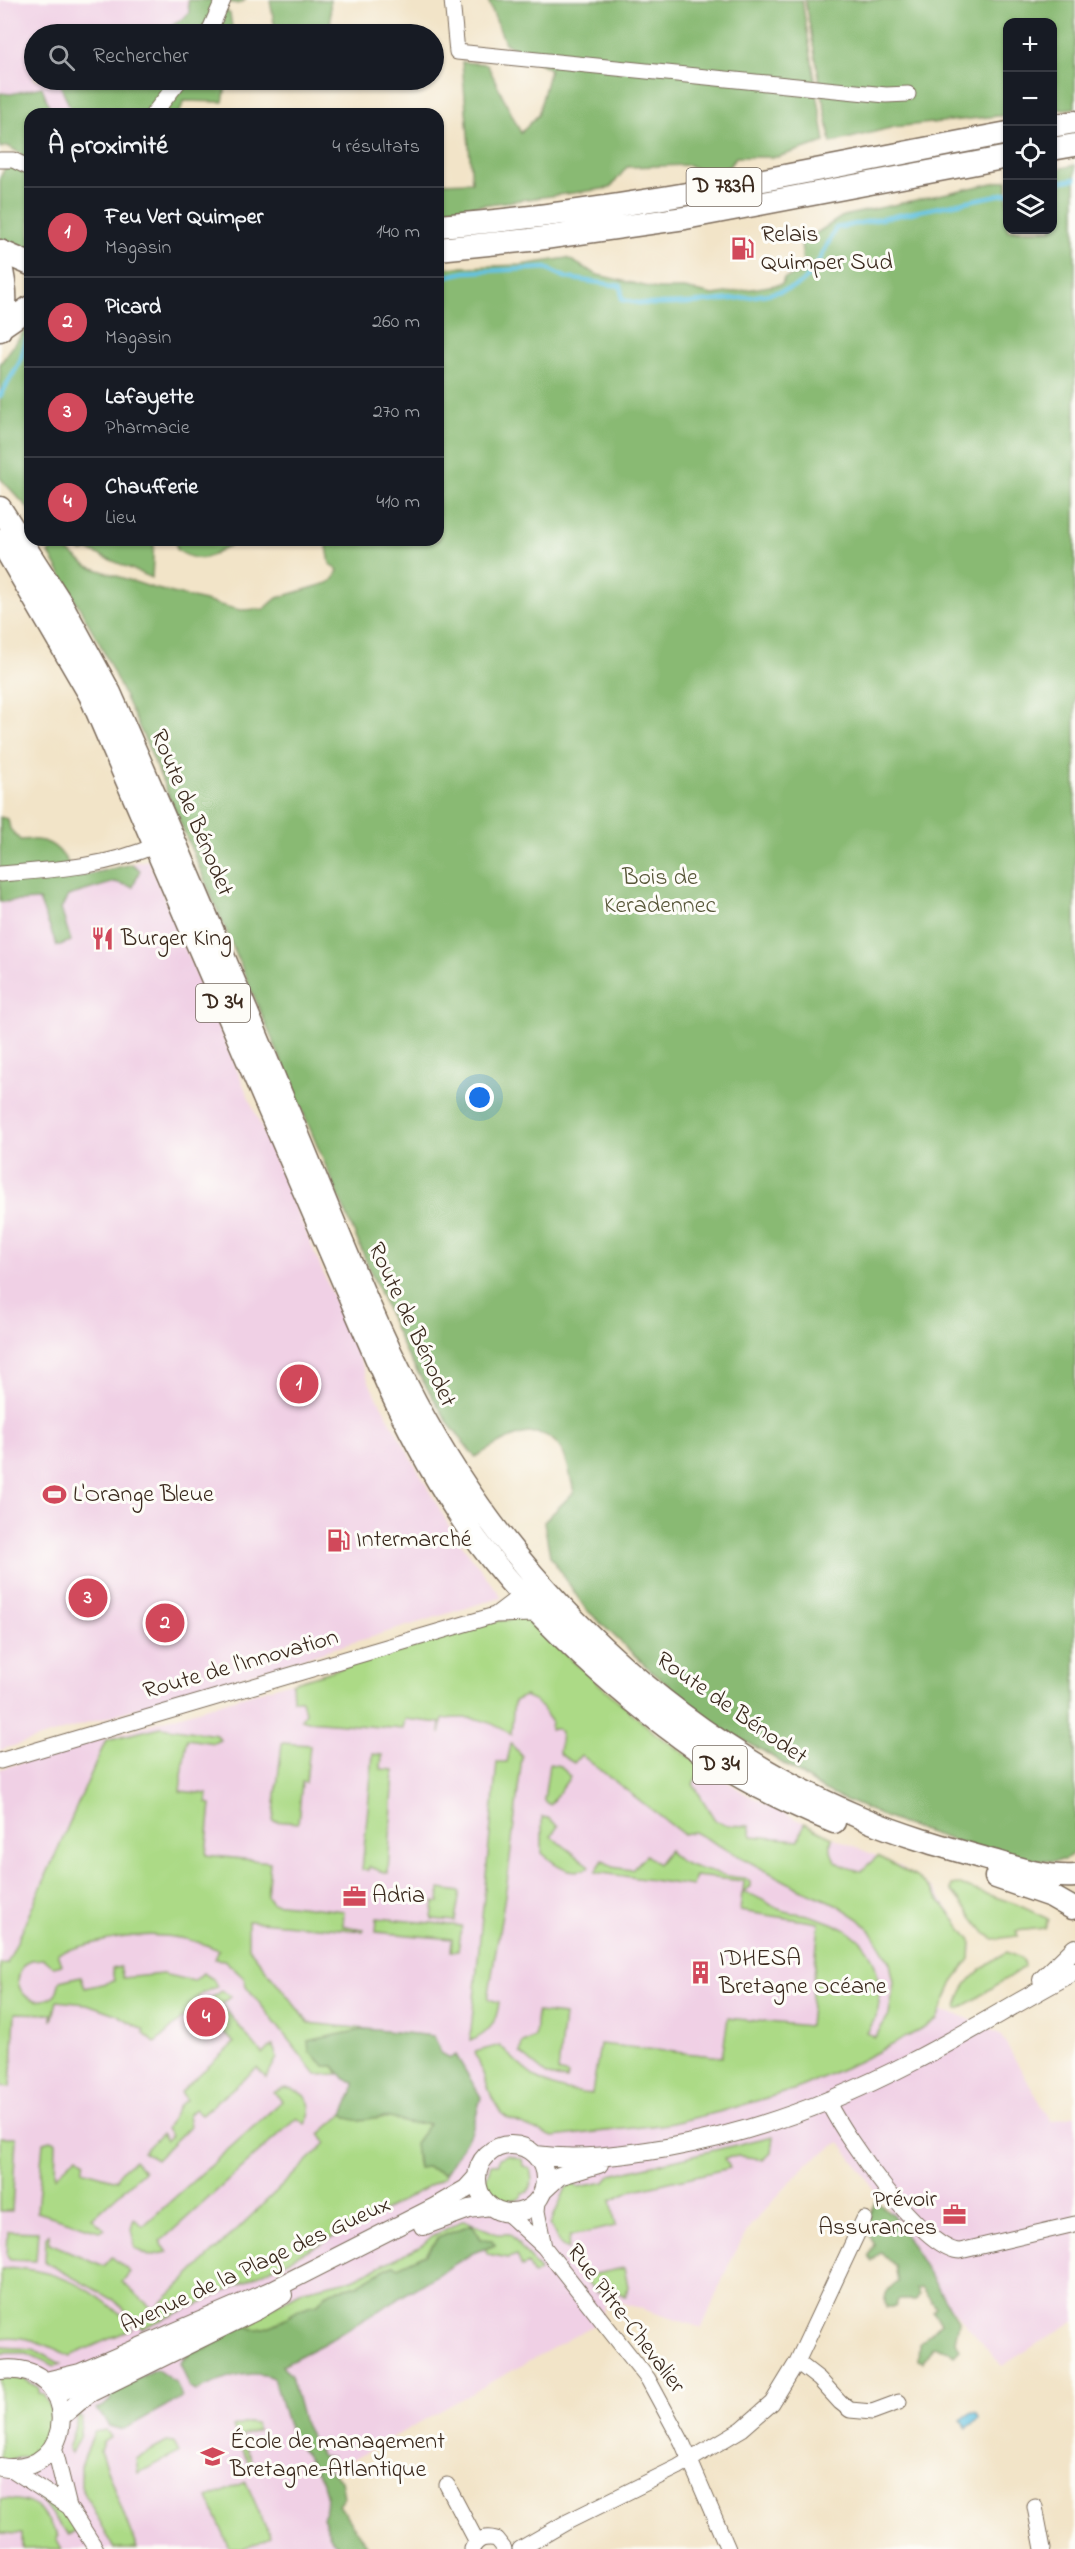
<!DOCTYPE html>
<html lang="fr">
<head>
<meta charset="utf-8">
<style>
  :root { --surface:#171b24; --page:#20242c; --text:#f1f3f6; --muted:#9ea1a6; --line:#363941; --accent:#d1495b }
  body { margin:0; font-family:"Indie Flower",sans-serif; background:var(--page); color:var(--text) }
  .controls { position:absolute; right:18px; top:18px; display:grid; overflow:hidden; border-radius:12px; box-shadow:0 2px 4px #0004 }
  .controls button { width:54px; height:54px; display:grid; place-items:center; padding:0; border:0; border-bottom:2px solid var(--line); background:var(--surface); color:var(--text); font:30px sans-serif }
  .you { position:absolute; left:480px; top:1098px; width:21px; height:21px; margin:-15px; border:4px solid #fff; border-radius:50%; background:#1a73e8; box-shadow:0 0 0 9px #1a73e833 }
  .badge { display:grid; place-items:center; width:39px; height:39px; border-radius:50%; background:var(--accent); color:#fff; font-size:20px; font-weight:700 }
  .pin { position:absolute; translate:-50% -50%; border:3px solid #fff; box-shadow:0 2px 6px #0006 }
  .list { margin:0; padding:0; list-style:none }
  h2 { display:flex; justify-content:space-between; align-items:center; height:78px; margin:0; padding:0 24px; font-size:26px }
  h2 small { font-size:20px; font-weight:400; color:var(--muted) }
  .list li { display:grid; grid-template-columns:39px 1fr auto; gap:18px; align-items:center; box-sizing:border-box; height:90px; padding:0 24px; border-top:2px solid var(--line) }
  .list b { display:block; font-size:22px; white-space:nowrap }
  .list p { margin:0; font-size:20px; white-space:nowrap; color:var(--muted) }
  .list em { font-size:20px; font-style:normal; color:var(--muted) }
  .icon { flex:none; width:33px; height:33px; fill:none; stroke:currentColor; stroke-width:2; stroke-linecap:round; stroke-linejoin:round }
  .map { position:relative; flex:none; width:1075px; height:2549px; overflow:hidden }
  .search { position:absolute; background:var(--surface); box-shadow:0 2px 4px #0004; left:24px; top:24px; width:420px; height:66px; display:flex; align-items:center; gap:15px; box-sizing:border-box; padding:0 21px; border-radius:33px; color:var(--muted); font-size:22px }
  .panel { position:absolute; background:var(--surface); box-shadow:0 2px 4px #0004; left:24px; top:108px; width:420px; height:438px; border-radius:18px }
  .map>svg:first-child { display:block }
</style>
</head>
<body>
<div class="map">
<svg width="1075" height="2549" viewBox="0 0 1075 2549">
  <rect width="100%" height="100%" fill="#fdfcf7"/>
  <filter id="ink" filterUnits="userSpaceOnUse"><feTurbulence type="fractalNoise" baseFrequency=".0167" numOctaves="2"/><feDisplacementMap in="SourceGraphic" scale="12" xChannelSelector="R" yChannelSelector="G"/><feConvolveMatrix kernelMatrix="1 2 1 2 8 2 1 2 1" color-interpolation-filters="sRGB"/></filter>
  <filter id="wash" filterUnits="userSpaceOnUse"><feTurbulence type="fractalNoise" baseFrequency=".008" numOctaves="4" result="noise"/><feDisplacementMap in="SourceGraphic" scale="24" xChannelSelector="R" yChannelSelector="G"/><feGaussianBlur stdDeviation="1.35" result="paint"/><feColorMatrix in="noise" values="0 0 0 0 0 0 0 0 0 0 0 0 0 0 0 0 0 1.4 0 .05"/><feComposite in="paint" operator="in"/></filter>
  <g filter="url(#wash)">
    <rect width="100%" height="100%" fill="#f2e4c8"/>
    <path fill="#f0d0e5" d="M0 0H217L202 34H34V80H176L145 114H30L0 143Z
      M148 860 371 1386 453 1533 502 1597 0 1750V891Z
      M496 1621 595 1682 657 1735 746 1794 832 1837 900 1866 934 1889 971 1941 972 1948 970 1959 954 1980 941 2011 960 2015 1000 2034 1051 2121 1075 2115V2320L1002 2366 932 2286 884 2202 840 2142 808 2163 750 2226 729 2264 702 2328 608 2298 599 2322 322 2477 357 2549H0V1769Z"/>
    <path fill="#acda86" stroke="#748252" stroke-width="1.5" d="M524 1618 657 1735 703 1766 693 1784 715 1820 725 1825 749 1826 752 1836 799 1840 804 1823 832 1837C826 1861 841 1867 861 1871L878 1856 916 1877 931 1889 971 1941 970 1959 954 1980 937 2019 924 2028 858 2062 796 2089 723 2111 668 2124 553 2137 509 2119 501 2113 492 2098 475 2052 500 2045C530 2078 547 2090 592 2094L600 2044 722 2057 728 2018 809 2026 819 1923 740 1911 742 1893C756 1893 771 1907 784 1911 791 1913 799 1913 807 1915 844 1925 874 1939 878 1981 881 2005 879 2013 867 2033L875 2037 889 2015 894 1982 890 1963 871 1931 859 1919 836 1904 800 1889 694 1832 683 1834 581 1755 574 1763 559 1754 561 1732 557 1729H550L551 1721 536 1701 525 1696 514 1701 511 1734C485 1718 473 1716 443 1719L440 1734 441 1723 405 1719 403 1729 308 1721 301 1719 305 1713 302 1700H293L292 1683 496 1621Z
      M161 1727 217 1735 220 1740 214 1743 187 1739 180 1791 208 1794 207 1803 211 1804 206 1855 270 1862 267 1896 272 1903 344 1911 343 1926 363 1929V1931L248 1921V1947L309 2023 366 2029 308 2041 334 2066 339 2074 316 2075 246 1986 244 1978 224 1960 215 1959 219 1950C161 1925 117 1936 58 1953L62 1965 54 1967 44 1959 31 1960C2 1979 28 2015 56 1994L60 1981 81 1976 85 1988 114 1981 112 1969 120 1967 123 1978 162 1974 194 1981 203 1973 213 1979 217 1987 201 1994 188 2007V2013L155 2043 143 2033 144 2030 118 2015 87 2004 57 2001 52 2021V2014L15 2013 11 2087 0 2086V1965L7 1964 106 1740Z
      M282 1743 310 1745 306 1783 302 1782 298 1823 273 1821Z
      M511 1744 522 1756 507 1883 488 1999 499 2002C497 2022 489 2034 470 2041L497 1762H507Z
      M373 1754 382 1755 381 1769 394 1770 388 1873 369 1867 368 1871 362 1870Z
      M549 1764 561 1766 570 1777 550 1805 544 1800Z
      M542 1817 548 1818 558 1826 551 1836 590 1866C574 1878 555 1865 542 1853Z
      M669 1850C673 1866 729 1877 745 1878L750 1882V1887L743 1892 744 1881 695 1876 692 1886 595 1872 603 1860 612 1867 632 1870 646 1855 658 1864Z
      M957 1884 1016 1904 1048 1919 1045 1928 1016 1931 1018 1936 994 1939 985 1933 951 1890 952 1885Z
      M440 1889 460 1892 455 1921 432 1919 434 1902 439 1903Z
      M377 1918 462 1926 458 1951H451L452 1939 376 1932Z
      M1007 1952 1023 1960 1024 1967 963 2007 957 2009C959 1982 986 1964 1007 1952Z
      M222 1991 231 1996 221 2004 262 2054 273 2046 277 2058 266 2078 257 2068 201 2115 194 2109 188 2115 190 2126 156 2160 143 2152 161 2134 166 2140 171 2136 166 2129 179 2105 186 2100 180 2092 234 2043 216 2024 218 2020 204 2003Z
      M537 2012 564 2015 558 2072 568 2075 567 2080 548 2076 520 2053 522 2044 535 2037Z
      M285 2088C305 2090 318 2105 305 2124L297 2118 160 2242 168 2252 149 2256 135 2248 131 2228 134 2218 143 2226 282 2101 274 2092Z
      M343 2114 347 2117 395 2118 407 2123 423 2122 429 2125C419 2137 413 2152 418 2168L427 2167 445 2174V2177L364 2222 210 2299 142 2328 114 2300 45 2262 46 2237 49 2234V2243L104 2266 112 2257 130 2272 122 2282 154 2310 326 2143 320 2134Z
      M773 2136 771 2153 763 2159 739 2156 725 2158 730 2168 630 2191 611 2200 616 2226 570 2236 568 2250 560 2244 550 2225 566 2188 573 2184 578 2187 605 2182 611 2175Z
      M0 2137H16L12 2211H0Z
      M51 2140 56 2142 55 2177 77 2156 85 2161 82 2170 117 2180 120 2172 134 2160 144 2171 92 2218 104 2229 99 2231 37 2212 43 2142Z
      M508 2155 522 2159 523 2166 530 2168 532 2180 528 2192 522 2193V2197C513 2201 504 2203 496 2197V2193L489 2191 486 2179 491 2164H498L499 2158Z
      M464 2220 497 2234H510L540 2271 534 2275 528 2264 522 2267 517 2255 508 2258 488 2254 485 2249 495 2245V2243L481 2239 472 2224 438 2238 426 2254 398 2267 393 2265C381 2271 370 2278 359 2284 339 2294 335 2281 318 2305 296 2305 282 2327 258 2329 254 2330 244 2326 240 2325L208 2349 194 2351 182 2359 190 2351 304 2290 353 2279 421 2246 432 2236Z
      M8 2231 38 2232 36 2261 10 2260 7 2256Z
      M624 2268 628 2286 626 2296 609 2287 597 2293 585 2280 591 2275Z
      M0 2269C42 2265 86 2283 117 2312 123 2317 130 2321 132 2329L70 2356C47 2345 26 2334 0 2338Z
      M0 2347 34 2349 61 2364 55 2366 27 2353H0Z
      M0 2378 24 2379 39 2388V2393L44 2394C54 2412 54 2426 44 2444H39V2449L27 2457 2 2460 0 2456Z
      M78 2416 82 2418 79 2437 71 2453 68 2449Z
      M247 2423 255 2424 258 2430 242 2436 252 2463H248L233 2427Z
      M106 2430 111 2437 103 2442 100 2451 137 2549H115L81 2487V2467L94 2432Z
      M167 2442 174 2443 179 2453 138 2473 136 2459Z
      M246 2482 270 2537 244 2549H230L208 2498Z
      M40 2494 62 2510 77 2530 68 2535 37 2496Z
      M0 2499C35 2498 40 2507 58 2536L56 2538 62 2549H22V2534L0 2533Z"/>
    <path fill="#89ba73" stroke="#627248" stroke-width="1.5" d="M188 0H245L239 4 227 2 224 9 230 14 233 34H162C170 25 179 23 189 13Z
      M270 0H330L331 29 329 34H276Z
      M488 0H802L825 142 777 157H736L729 167 704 172 689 165 627 167 610 188 438 211V183L472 182 462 62 487 64 521 133 538 115 550 69 505 43Z
      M805 0H1075V108L1053 110 1052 22H1008L1007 115 894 127 831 143Z
      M58 80H227L223 102 184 101 179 114H73Z
      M42 87 52 114H30V252L0 240V178L5 168 19 166 23 155 8 146 0 148V93L11 94Z
      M1075 165V1852L1064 1860 1047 1861 998 1855 902 1824 827 1792 765 1752 715 1725 649 1669 585 1608 550 1556 544 1522 574 1492C571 1480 569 1466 564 1455 543 1412 502 1442 475 1457L449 1424 404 1350 146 742 100 644 49 553 56 541 87 566 153 588 240 610 264 609 277 598 328 583 334 579 338 570 330 564 326 540H438V268L521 265 567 258 598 275 657 289H686L713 295 782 284 784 278 804 272 801 243 843 216 1007 180 1008 230H1052L1053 170Z
      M30 323V510L0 478V364Z
      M67 540H154L152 578 88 550 82 552Z
      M175 540H239C213 554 204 568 177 550Z
      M0 817 8 819 10 829 20 840C55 837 60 850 77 877L132 864 140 870 133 887 115 882 68 896 61 909 71 941 57 946 39 900 0 902Z
      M366 2029 434 2036 441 2053 450 2058 456 2055 481 2097 472 2131 445 2174 427 2167 418 2168 415 2143 429 2124C421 2121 413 2125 406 2123 398 2120 392 2118 384 2117 370 2116 355 2126 343 2114L353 2092 354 2082 345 2079 334 2066H325L309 2052 308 2041Z
      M875 2201 893 2215 959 2322 955 2341 960 2349 954 2355 948 2350 933 2346 923 2362 918 2360 919 2344 941 2322 933 2312 936 2307 921 2288 916 2289 919 2295 916 2300H898L895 2307H886C882 2294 889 2288 898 2281L895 2266 881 2252 872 2262 869 2256 874 2244 866 2230Z
      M472 2224 481 2239 492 2240 495 2245 473 2253 325 2343 282 2365 291 2376 304 2424 321 2456 331 2457 326 2468 341 2480 344 2497 339 2505 369 2549H341L332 2540 322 2518C339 2487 305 2460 292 2435 283 2417 281 2396 273 2378 250 2367 218 2381 196 2391L190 2388 180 2363 194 2351 208 2348 240 2325C244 2326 254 2330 258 2329 282 2327 296 2305 318 2304 335 2281 339 2294 359 2284 370 2278 381 2271 393 2265L398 2267 426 2254 438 2238Z
      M156 2369 176 2383 182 2397 123 2430 109 2426 97 2409 110 2401 111 2396 122 2387Z"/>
    <path fill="#63c2e1" stroke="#4f7680" stroke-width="1.5" d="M972 2412 977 2413 979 2419 967 2428 961 2420Z"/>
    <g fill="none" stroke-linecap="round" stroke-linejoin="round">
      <path stroke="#63c2e1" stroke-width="4.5" d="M1052 183 1075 179
        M438 278 465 272 546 268 567 278 621 286 622 300C631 301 640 304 649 304 678 305 781 298 801 283 817 270 826 246 836 228L1008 193
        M0 396 20 362 26 340 30 336"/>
    </g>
  </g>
  <g filter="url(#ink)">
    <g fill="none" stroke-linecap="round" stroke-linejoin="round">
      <defs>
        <path id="minor" d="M452 0 457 52 886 95 908 94
          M208 34 223 0
          M153 114 180 80
          M0 160H13L30 168
          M0 874C52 870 108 867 156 845
          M532 1596 516 1599 495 1615 540 1614
          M0 1761 495 1615
          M827 2100C842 2134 924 2251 960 2251L1075 2224
          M538 2202 537 2211 544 2247
          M507 2213 544 2247 648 2379 682 2442 728 2549
          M797 2362 819 2379 840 2402 850 2410 872 2412 899 2402
          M56 2396C83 2384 139 2348 167 2354
          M54 2446 69 2507
          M11 2469 69 2507 96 2549
          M447 2485 477 2542
          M1035 2507 1043 2549
          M472 2549C477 2539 485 2536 496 2539L504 2549
          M520 2549 567 2522 678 2467 742 2429 772 2403 797 2362 864 2219"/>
        <path id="tertiary" d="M1042 1980 1075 1948
          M477 2179a34 34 0 1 1 68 0a34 34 0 1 1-68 0Z
          M535 2155C579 2161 623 2155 667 2148 752 2133 835 2102 912 2062 967 2034 1020 2000 1075 1971
          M545 2189 559 2176 599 2164
          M423 2226 469 2209 490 2206
          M0 2370C83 2360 79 2480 0 2467
          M46 2381 80 2373 272 2290 435 2207 466 2189 477 2177
          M62 2416 88 2394 258 2310 283 2295"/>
        <path id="primary" d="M1052 126 1075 122
          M1052 149 1075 145
          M438 226C630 212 819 168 1008 133
          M438 249 530 240 685 218 1008 157
          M0 251 30 264
          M0 263C6 285 8 308 0 330
          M1 327 30 307
          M0 508 61 603 110 693C171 831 230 971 288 1111 329 1208 366 1308 415 1401 510 1583 674 1740 864 1819 902 1835 941 1846 980 1857 1011 1866 1043 1878 1075 1876
          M0 540 90 695 390 1390C412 1436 437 1483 466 1525 525 1611 629 1705 716 1762 753 1786 794 1805 834 1822
          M996 1877 1051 1896 1072 1908"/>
      </defs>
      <use href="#minor" stroke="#7b6b5a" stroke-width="17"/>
      <use href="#tertiary" stroke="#7b6b5a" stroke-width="20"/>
      <use href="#primary" stroke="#7b6b5a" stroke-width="25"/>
      <use href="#minor" stroke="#fff" stroke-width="15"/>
      <use href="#tertiary" stroke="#fff" stroke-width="18"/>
      <use href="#primary" stroke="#fff" stroke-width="22"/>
    </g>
  </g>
  <defs>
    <symbol id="fuel-bare" viewBox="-9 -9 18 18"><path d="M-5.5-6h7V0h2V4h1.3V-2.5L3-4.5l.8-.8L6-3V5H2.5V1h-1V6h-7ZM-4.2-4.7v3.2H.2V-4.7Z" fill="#d1495b" stroke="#fdfcf7" stroke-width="2.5" paint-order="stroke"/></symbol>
    <symbol id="restaurant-bare" viewBox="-9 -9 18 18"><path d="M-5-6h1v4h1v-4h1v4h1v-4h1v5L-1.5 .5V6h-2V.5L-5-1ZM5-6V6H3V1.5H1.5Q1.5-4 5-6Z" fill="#d1495b" stroke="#fdfcf7" stroke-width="2.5" paint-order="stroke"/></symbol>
    <symbol id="stadium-bare" viewBox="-9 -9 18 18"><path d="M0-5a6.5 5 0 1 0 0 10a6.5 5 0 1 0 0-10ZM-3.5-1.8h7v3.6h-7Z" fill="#d1495b" stroke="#fdfcf7" stroke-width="2.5" paint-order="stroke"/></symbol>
    <symbol id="office-bare" viewBox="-9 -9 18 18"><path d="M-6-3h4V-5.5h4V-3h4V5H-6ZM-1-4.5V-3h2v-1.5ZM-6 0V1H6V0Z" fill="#d1495b" stroke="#fdfcf7" stroke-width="2.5" paint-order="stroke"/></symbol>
    <symbol id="building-bare" viewBox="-9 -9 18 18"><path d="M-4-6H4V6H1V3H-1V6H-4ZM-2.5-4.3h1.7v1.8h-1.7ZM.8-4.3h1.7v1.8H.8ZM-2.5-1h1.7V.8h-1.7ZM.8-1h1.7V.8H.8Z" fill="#d1495b" stroke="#fdfcf7" stroke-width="2.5" paint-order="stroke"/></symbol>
    <symbol id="university-bare" viewBox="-9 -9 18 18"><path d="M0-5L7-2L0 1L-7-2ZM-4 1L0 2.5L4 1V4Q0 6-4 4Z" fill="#d1495b" stroke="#fdfcf7" stroke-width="2.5" paint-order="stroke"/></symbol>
  </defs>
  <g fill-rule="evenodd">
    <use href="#fuel-bare" x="726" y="232" width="33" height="33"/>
    <use href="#restaurant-bare" x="86" y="922" width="33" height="33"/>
    <use href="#stadium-bare" x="38" y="1478" width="33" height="33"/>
    <use href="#fuel-bare" x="322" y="1524" width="33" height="33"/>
    <use href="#office-bare" x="338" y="1880" width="33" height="33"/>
    <use href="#building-bare" x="684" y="1956" width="33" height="33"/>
    <use href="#office-bare" x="938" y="2198" width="33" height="33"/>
    <use href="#university-bare" x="196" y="2440" width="33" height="33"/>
  </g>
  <g text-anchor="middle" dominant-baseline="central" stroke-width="6" stroke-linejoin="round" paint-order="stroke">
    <g fill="#fdfcf7" stroke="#75695f" stroke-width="1.5">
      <rect x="686.5" y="168" width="75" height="38" rx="4.5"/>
      <rect x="196" y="984" width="54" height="38" rx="4.5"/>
      <rect x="693" y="1746" width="54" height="38" rx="4.5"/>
    </g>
    <g font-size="22" font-weight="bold" fill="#3b2a1e">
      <text x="724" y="187">D 783A</text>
      <text x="223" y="1003">D 34</text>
      <text x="720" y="1765">D 34</text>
    </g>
    <g font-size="24" fill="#3b2a1e" stroke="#fdfcf7" text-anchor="start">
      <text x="761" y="235">Relais<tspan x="761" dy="28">Quimper Sud</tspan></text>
      <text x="121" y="939">Burger King</text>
      <text x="73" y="1495">L'Orange Bleue</text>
      <text x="356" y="1540">Intermarché</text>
      <text x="372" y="1896">Adria</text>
      <text x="719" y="1959">IDHESA<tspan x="719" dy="28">Bretagne Océane</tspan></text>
      <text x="937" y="2200" text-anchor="end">Prévoir<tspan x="937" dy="28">Assurances</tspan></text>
      <text x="230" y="2442">École de management<tspan x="230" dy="28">Bretagne-Atlantique</tspan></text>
    </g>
    <g font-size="24" fill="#3b2a1e" stroke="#fdfcf7">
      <text transform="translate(191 813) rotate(67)">Route de Bénodet</text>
      <text transform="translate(411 1325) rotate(65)">Route de Bénodet</text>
      <text transform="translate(241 1665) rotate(-16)">Route de l'Innovation</text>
      <text transform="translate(731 1709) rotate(35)">Route de Bénodet</text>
      <text transform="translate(256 2266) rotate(-25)">Avenue de la Plage des Gueux</text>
      <text transform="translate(625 2319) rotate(53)">Rue Pitre-Chevalier</text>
    </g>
    <g font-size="24" fill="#575638" stroke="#fdfcf7">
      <text x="660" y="878">Bois de<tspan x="660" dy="28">Keradennec</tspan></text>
    </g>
  </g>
</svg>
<div class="controls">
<button>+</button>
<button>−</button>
<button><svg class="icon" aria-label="locate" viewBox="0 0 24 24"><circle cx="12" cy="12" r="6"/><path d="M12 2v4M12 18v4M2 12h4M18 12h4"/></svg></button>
<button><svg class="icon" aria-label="layers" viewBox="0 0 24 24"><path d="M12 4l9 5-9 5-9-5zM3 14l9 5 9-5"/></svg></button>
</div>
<div class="you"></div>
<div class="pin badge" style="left:299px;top:1384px">1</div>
<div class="pin badge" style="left:165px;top:1623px">2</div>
<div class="pin badge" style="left:88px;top:1598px">3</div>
<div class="pin badge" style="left:206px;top:2017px">4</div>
<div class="search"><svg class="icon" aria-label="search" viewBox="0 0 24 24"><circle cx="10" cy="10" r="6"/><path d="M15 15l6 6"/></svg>Rechercher</div>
<section class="panel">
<h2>À proximité<small>4 résultats</small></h2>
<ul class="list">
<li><span class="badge">1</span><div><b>Feu Vert Quimper</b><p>Magasin</p></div><em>140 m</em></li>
<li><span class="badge">2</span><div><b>Picard</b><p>Magasin</p></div><em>260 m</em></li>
<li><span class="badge">3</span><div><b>Lafayette</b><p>Pharmacie</p></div><em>270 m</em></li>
<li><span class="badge">4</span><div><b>Chaufferie</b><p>Lieu</p></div><em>410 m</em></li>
</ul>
</section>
</div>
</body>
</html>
